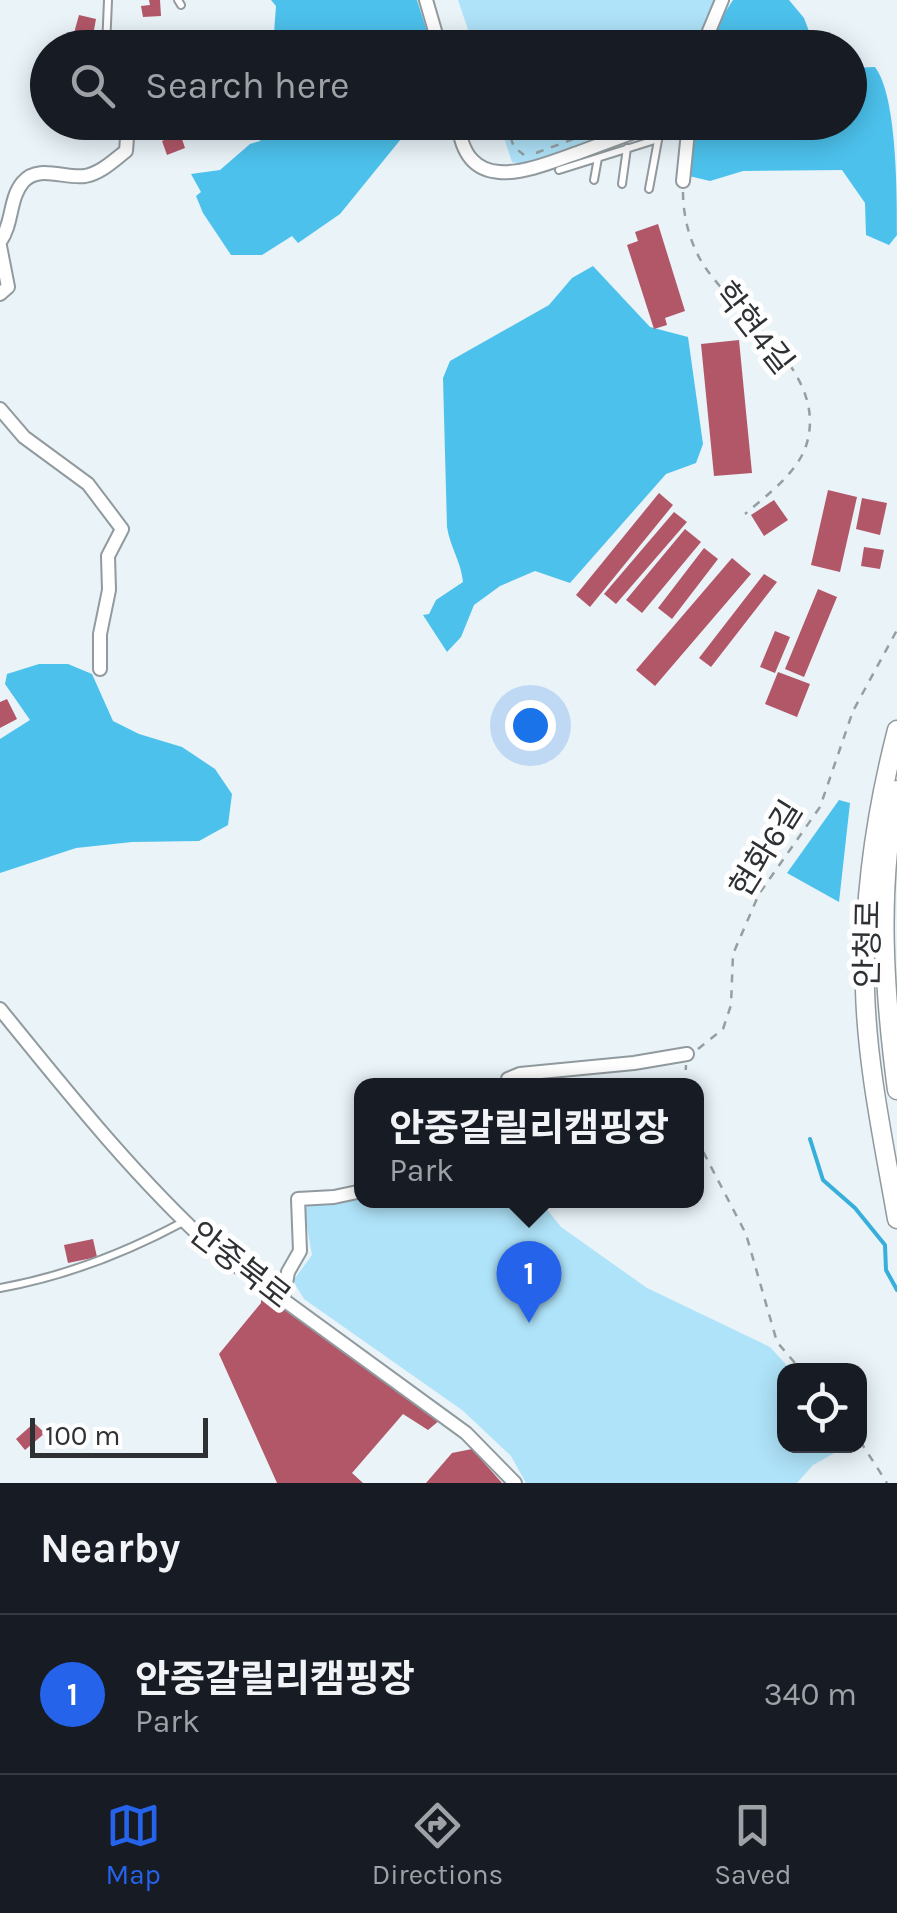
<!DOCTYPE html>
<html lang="en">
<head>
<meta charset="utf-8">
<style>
  :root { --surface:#171b24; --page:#20242c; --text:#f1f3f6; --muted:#9ea1a6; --line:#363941; --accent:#2563eb }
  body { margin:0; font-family:Karla,"Noto Sans KR",sans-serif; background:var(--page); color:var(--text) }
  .controls { position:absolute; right:30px; bottom:30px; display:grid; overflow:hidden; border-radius:20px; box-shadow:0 5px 25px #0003 }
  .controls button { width:90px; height:90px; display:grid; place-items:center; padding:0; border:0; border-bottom:2px solid var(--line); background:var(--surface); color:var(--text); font:50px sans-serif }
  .scale { position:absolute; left:30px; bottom:25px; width:178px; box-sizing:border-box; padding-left:10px; border:5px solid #2d3133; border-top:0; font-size:28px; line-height:35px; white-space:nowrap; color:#2d3133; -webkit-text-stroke:8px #fefefe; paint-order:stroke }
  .you { position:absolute; left:530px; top:725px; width:35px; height:35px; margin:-25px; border:8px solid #fff; border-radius:50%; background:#1a73e8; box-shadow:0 0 0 15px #1a73e833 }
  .badge { display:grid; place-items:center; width:65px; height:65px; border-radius:50%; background:var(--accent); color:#fff; font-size:32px; font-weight:700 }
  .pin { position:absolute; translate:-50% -82px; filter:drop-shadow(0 2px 5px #0008) }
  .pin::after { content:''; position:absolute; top:52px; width:35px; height:30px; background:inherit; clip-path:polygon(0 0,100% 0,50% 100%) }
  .popup { position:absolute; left:354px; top:1078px; width:350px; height:130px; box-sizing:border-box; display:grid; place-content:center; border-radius:20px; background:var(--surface); filter:drop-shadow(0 2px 8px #0005); font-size:32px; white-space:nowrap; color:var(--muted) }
  .popup b { font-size:38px; color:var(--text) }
  .popup::after { content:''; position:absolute; left:50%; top:100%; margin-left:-20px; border:20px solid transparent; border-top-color:var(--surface) }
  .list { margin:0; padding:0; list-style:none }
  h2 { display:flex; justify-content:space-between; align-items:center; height:130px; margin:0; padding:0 40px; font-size:42px }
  h2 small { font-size:32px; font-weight:400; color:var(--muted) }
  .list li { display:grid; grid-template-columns:65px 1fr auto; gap:30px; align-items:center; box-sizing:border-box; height:160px; padding:0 40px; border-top:2px solid var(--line) }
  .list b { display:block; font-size:38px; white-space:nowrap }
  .list p { margin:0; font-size:32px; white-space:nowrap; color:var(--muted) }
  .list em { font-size:32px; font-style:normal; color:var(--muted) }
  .icon { flex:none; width:55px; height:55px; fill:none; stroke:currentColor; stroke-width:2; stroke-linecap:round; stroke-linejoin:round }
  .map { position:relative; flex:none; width:897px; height:1483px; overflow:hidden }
  .search { position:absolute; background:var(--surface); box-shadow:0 5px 25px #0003; left:30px; right:30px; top:30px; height:110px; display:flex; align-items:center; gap:25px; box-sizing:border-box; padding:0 35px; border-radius:55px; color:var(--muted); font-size:38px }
  .sheet { height:290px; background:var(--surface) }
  nav { display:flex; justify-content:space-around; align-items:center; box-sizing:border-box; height:140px; border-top:2px solid var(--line); background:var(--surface); font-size:28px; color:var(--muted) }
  nav a { display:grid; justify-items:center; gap:5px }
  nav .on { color:var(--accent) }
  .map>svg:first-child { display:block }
</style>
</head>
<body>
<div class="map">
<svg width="897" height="1483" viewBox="0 0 897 1483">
  <rect width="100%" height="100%" fill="#e9f3f8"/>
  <path fill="#afe3f9" d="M458 0H730L709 48 474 47Z
    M499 123H649L521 164 512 162Z
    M361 1199 540 1201 561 1227 647 1288 770 1347 791 1370H784V1446H847L813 1465 797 1483H526L511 1456 462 1410 304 1299 293 1281 312 1255 303 1205Z"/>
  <path fill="#4cc1ec" d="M271 0H417L432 47H273L276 6Z
    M733 0H789L804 18 815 47H712L722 17Z
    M875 67C897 96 897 191 897 235L889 245 866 235 865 203 842 170 743 171 710 181 689 176 697 123 850 122V68Z
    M265 123V122L414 123 340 214 298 243 292 236 262 255H231L203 213 196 196 201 192 191 174 220 170 250 144 260 141Z
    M593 266 650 327 688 337 703 444 696 463 666 474 570 583 535 571 500 586 474 605 461 637 447 652 423 615 429 614 436 600 463 582C461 561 450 547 447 527L443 378 450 361 549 305 572 278Z
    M39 664H68L92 674 113 721 139 734 182 747 215 769 232 794 228 825 199 841 132 842 76 848 0 873V739L30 720 5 684 7 674Z
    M839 800 850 803 839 902 787 873Z"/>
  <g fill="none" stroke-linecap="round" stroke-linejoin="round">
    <path stroke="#37afda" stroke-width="4" d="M810 1139 823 1180 855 1208 885 1245 886 1270 897 1290"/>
  </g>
  <path fill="#b25768" d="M149 0H160L161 16 143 17 141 6 150 5Z
    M79 15 96 19 94 30 74 33Z
    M139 36 148 41 144 48H119L126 38 134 42Z
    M158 39 174 40V48H158Z
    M128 122H149L151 129 133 135Z
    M180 133 185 148 167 155 162 141Z
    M658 224 685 311 665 318 667 325 654 329 627 245 638 241 635 232Z
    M739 340 752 473 714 476 701 344Z
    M828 490 857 497 840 572 811 565Z
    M659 493 673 505 590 607 576 595Z
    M862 498 887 503 880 535 856 529Z
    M774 500 788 520 764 536 751 515Z
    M674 512 687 522 616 604 604 594Z
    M685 529 701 542 642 613 626 600Z
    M864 547 884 550 880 569 861 566Z
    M704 548 718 559 672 619 658 608Z
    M732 558 751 574 655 686 636 670Z
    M764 574 777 582 711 667 699 658Z
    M818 589 837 597 804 677 785 669Z
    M775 631 790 637 775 673 760 667Z
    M778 672 810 684 797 717 765 704Z
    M7 699 17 719 0 728V702Z
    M93 1239 97 1257 68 1263 64 1245Z
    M261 1293 440 1420 428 1430 403 1414 352 1473 363 1483H277L219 1354 261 1303Z
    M34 1423 45 1433 25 1450 16 1439Z
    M472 1449 502 1483H426L452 1453Z"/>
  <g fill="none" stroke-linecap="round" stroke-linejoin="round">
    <defs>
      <path id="lane" d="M178 0 181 5
        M106 48 108 0
        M559 170 658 139
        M594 180 598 158
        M622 184 627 148
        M649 189 661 124
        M0 1288C62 1277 127 1252 183 1222"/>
      <path id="street" d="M426 0 440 48
        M702 48 722 0
        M458 122C466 199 532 169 580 152 607 142 634 132 661 122
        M683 181 689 122
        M0 242C13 224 9 198 23 182 38 164 65 179 85 176 101 173 113 161 126 151L127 138
        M0 246 8 287 0 294
        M0 409 24 437 88 484 122 529 108 556 109 590 100 634V669
        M0 1009C68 1093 135 1177 215 1250L466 1433 515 1483
        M508 1086V1079L520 1074 634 1063 687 1054
        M283 1300 288 1272 300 1251 298 1199 334 1197 362 1191"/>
      <path id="secondary" d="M897 730C875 815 863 902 865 990 867 1066 884 1144 897 1219
        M897 790C877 889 884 991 897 1090"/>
    </defs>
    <use href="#lane" stroke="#919a9e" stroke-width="10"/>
    <use href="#street" stroke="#919a9e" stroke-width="16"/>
    <use href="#secondary" stroke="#919a9e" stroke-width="21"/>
    <path stroke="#979ea2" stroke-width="2.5" stroke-dasharray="8 8" stroke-linecap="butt" d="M505 122 514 147 524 155
      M536 153 619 122
      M683 192C683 215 689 239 700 259 730 313 831 369 806 446 797 473 766 496 745 514
      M698 1049 723 1029 731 1005 733 954 759 894 820 807 853 711 897 630
      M685 1086 686 1065
      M696 1138 746 1234 777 1342 801 1370
      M860 1441 887 1483"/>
    <use href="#lane" stroke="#fff" stroke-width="6"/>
    <use href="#street" stroke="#fff" stroke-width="12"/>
    <use href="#secondary" stroke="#fff" stroke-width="18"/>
  </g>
  <g text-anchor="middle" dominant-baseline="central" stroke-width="10" stroke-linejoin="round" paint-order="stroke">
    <g font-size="32" fill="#2d3133" stroke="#fefefe">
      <text transform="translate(754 328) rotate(52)">학현4길</text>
      <text transform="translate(766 849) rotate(-58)">현화6길</text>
      <text transform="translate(868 944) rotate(-89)">안청로</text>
      <text transform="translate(240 1265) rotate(38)">안중북로</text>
    </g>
  </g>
</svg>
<div class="controls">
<button><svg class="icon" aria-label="locate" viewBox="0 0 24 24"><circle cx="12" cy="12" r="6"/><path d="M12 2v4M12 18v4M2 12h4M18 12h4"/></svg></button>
</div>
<div class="scale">100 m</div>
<div class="you"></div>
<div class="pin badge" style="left:529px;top:1323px">1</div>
<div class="popup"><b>안중갈릴리캠핑장</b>Park</div>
<div class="search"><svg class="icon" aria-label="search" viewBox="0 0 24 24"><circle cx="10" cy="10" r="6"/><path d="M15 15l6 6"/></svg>Search here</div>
</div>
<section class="sheet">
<h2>Nearby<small></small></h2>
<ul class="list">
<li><span class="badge">1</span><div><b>안중갈릴리캠핑장</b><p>Park</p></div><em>340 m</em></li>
</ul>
</section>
<nav>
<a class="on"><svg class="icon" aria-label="map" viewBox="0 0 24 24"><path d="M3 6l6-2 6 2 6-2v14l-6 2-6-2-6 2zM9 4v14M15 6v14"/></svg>Map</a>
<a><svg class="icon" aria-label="directions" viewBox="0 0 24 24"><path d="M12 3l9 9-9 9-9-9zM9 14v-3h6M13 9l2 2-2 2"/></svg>Directions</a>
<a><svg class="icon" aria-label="saved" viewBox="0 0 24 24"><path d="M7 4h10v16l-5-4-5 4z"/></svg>Saved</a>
</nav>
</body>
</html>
